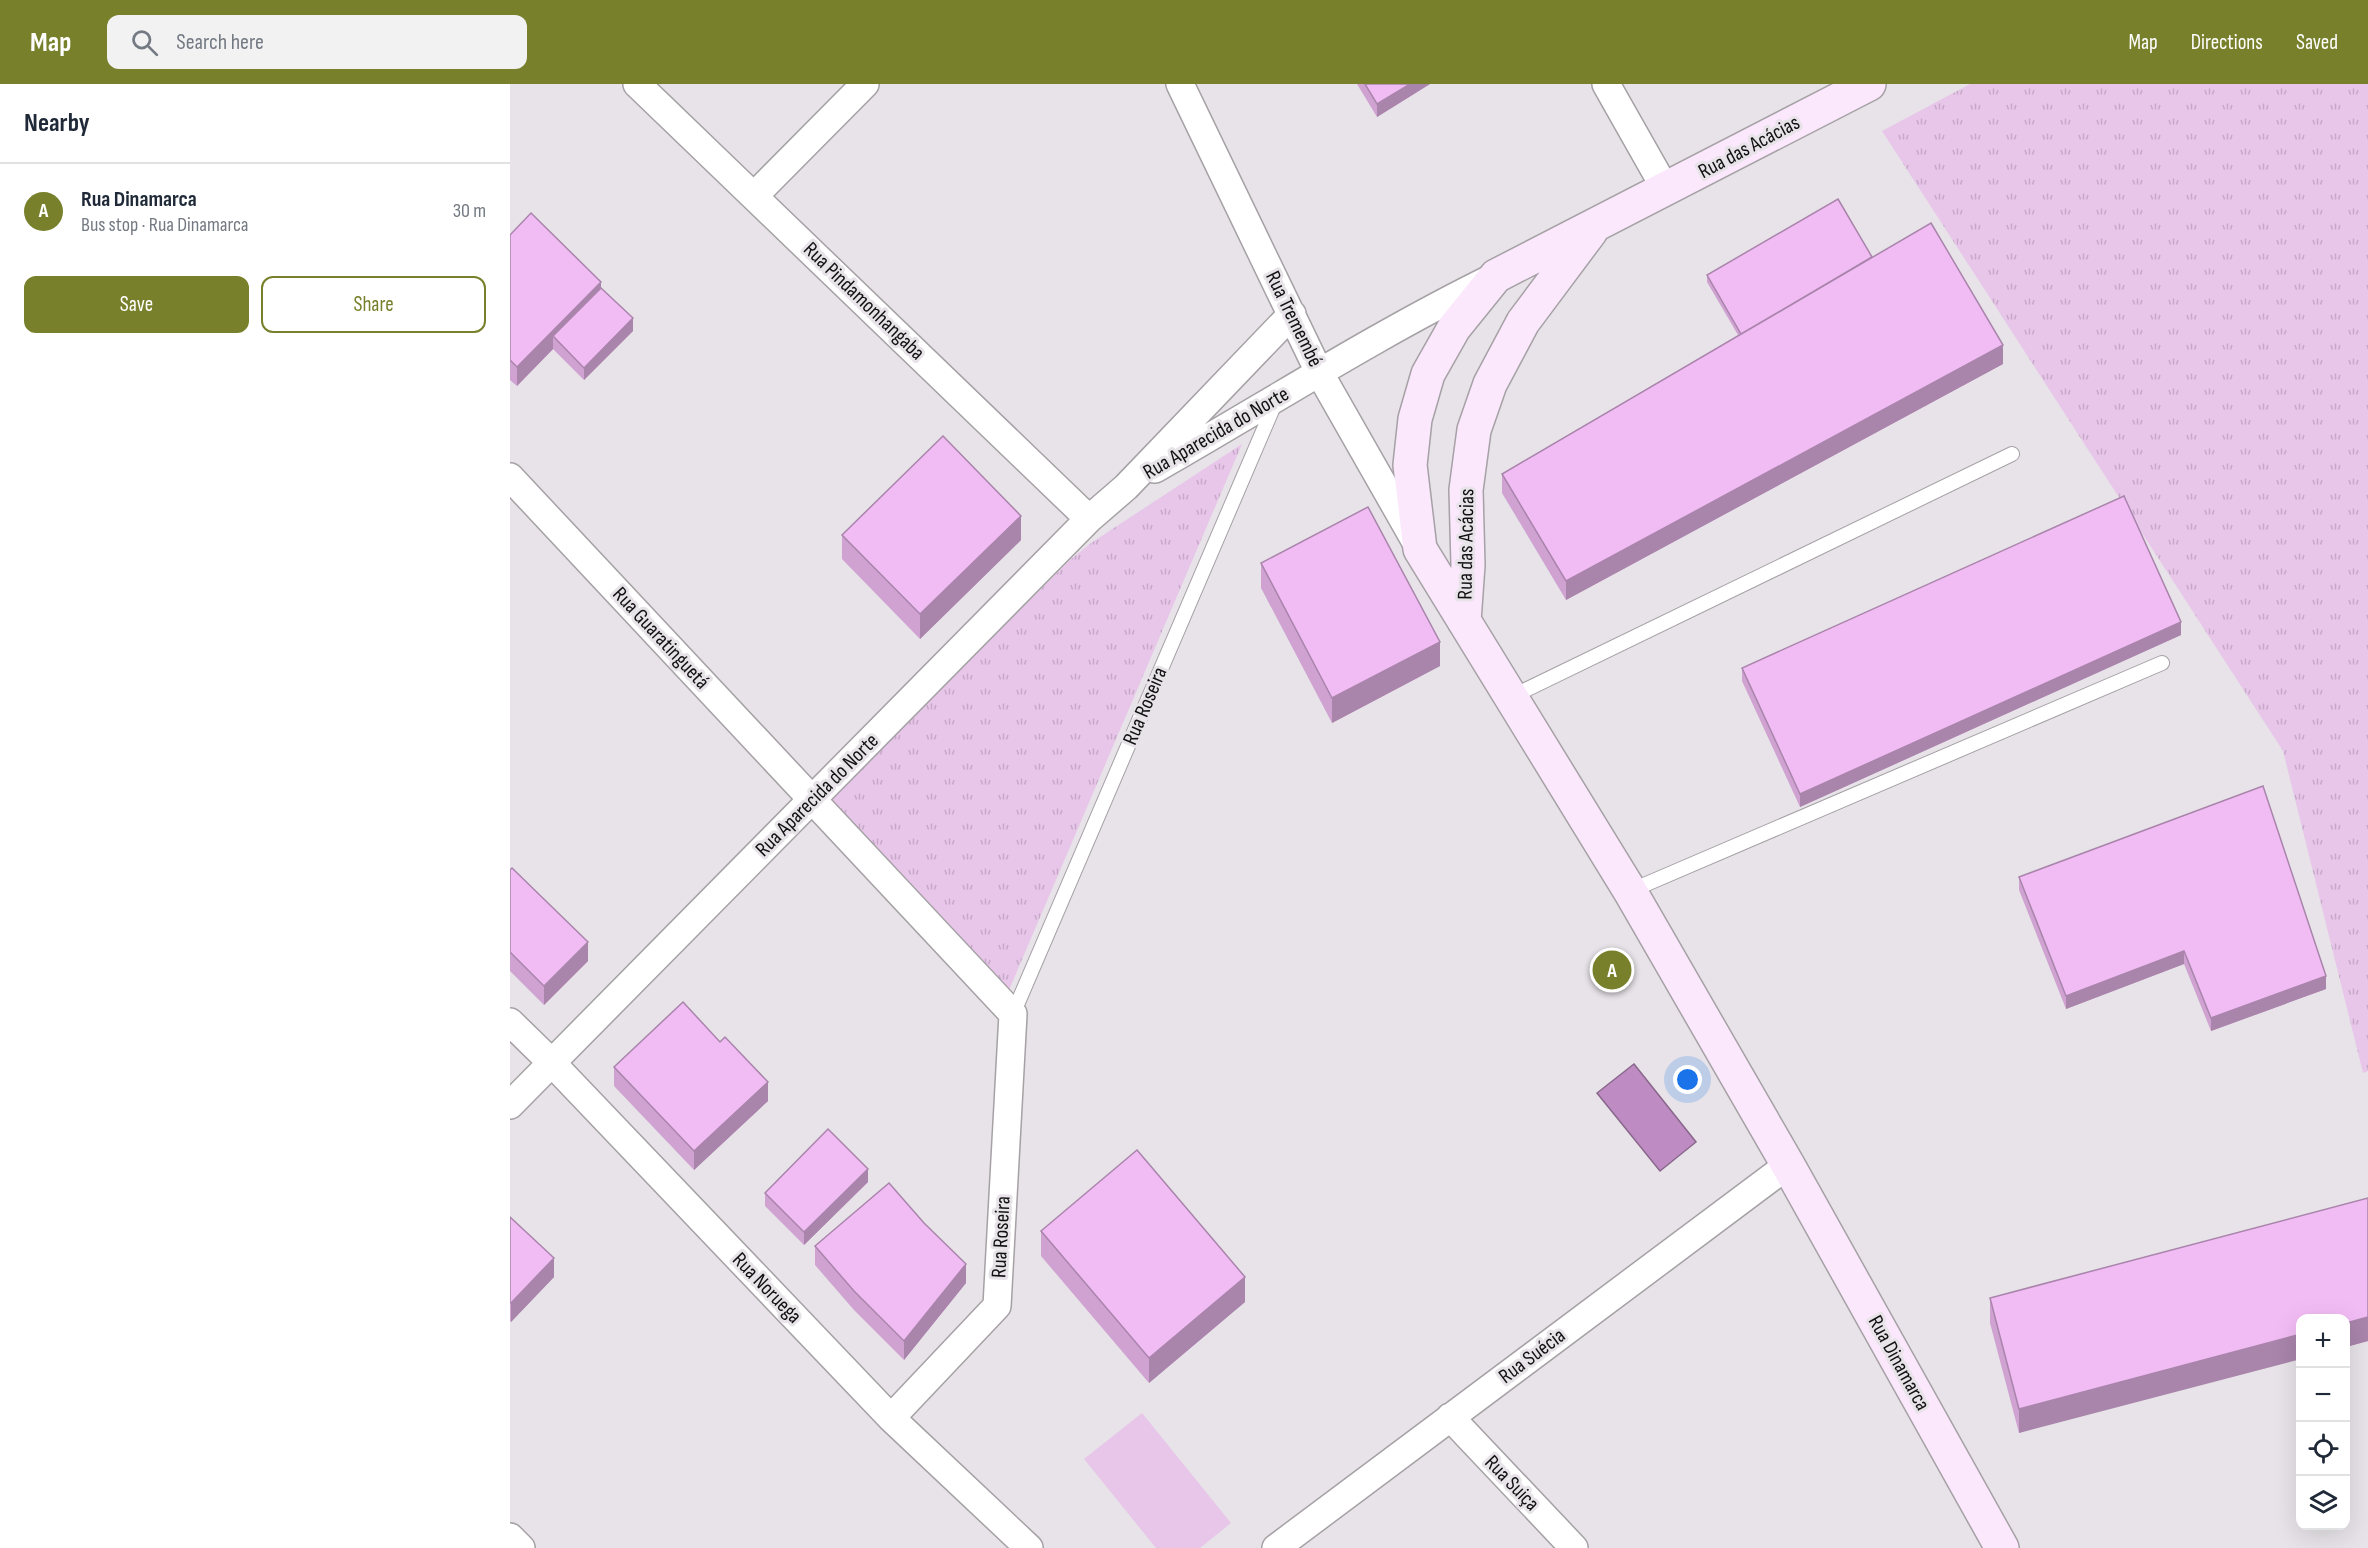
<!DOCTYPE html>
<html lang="en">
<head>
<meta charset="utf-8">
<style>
  :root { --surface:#fff; --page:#f2f2f3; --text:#1f2937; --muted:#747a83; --line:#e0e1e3; --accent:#78802b }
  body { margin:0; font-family:"Sofia Sans Condensed",sans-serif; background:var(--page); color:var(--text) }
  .controls { position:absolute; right:18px; bottom:18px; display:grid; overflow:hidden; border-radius:12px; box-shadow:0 6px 24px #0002 }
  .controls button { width:54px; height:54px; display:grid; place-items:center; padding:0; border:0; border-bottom:2px solid var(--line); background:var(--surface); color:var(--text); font:30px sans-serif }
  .you { position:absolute; left:1178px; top:996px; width:21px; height:21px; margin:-15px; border:4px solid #fff; border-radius:50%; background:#1a73e8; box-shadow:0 0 0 9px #1a73e833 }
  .badge { display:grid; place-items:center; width:39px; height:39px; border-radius:50%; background:var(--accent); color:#fff; font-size:20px; font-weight:700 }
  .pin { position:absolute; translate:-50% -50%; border:3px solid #fff; box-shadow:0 2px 6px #0006 }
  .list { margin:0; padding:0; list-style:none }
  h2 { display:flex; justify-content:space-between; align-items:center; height:78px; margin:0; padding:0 24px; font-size:26px }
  h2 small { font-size:20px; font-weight:400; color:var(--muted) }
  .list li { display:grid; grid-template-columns:39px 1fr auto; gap:18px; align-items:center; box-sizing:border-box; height:96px; padding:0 24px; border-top:2px solid var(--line) }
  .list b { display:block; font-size:22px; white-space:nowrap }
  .list p { margin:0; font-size:20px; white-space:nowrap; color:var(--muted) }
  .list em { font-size:20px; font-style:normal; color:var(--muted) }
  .actions { display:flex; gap:12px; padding:18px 24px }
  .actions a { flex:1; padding:14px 0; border:2px solid var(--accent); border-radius:12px; text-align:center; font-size:21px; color:var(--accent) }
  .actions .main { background:var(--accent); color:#fff }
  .icon { flex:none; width:33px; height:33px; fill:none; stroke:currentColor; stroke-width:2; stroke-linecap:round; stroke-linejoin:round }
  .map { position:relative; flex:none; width:1858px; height:1464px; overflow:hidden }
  header { display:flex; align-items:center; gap:36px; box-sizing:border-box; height:84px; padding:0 30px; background:var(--accent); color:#fff }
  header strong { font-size:28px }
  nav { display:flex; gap:33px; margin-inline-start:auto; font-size:21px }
  .search { width:420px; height:54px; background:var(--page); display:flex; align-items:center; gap:15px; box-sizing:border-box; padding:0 21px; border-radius:12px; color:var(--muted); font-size:22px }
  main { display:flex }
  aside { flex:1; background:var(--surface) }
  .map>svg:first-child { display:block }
</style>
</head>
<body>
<header>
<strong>Map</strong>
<div class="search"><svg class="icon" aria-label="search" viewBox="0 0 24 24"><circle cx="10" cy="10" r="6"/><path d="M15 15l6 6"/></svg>Search here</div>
<nav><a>Map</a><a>Directions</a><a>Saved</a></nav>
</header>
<main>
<aside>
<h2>Nearby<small></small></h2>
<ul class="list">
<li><span class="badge">A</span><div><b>Rua Dinamarca</b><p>Bus stop · Rua Dinamarca</p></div><em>30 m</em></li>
</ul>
<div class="actions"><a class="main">Save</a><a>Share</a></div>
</aside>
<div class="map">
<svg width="1858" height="1464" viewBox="0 0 1858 1464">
  <defs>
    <pattern id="grass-tufts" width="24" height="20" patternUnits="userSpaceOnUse" patternTransform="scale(1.5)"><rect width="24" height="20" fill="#e8c6ea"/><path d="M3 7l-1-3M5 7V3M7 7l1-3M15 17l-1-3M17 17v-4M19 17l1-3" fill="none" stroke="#c6a9c8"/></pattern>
  </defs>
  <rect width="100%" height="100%" fill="#e7e3e8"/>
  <path fill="url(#grass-tufts)" d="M1460 0H1858V987L1853 989 1773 667 1372 47Z
    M732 360 499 906 321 715 560 476 581 459Z"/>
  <path fill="#e8c6ea" d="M632 1329 721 1439 690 1464H646L574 1375Z"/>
  <path fill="#be8cc2" stroke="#8a678d" stroke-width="1.5" d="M1124 980 1186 1058 1150 1087 1087 1009Z"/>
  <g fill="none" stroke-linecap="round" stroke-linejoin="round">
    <defs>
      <path id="service" d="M1001 613 1502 370
        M1120 807 1652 579
        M503 930 766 317"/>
      <path id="minor" d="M127 0 579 435
        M670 0 809 288 907 460
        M1096 0 1156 106
        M244 112 355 0
        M645 385C757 321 866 251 982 194
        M0 393 503 930 487 1222 381 1334
        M0 938 42 979 381 1334 519 1464
        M0 1021 579 435 616 403 782 230
        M940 1333 1064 1464
        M0 1453 11 1464
        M766 1464 1278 1081"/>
      <path id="secondary" d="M1359 0 986 192 944 244 918 290 905 335 900 381 910 465 1120 807 1278 1081 1492 1464
        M954 537 958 481 956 406 964 346 980 300 1013 238 1081 147"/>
    </defs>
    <use href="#service" stroke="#a5a1a5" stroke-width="16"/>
    <use href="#minor" stroke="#a5a1a5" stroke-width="30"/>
    <use href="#secondary" stroke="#a5a1a5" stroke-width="36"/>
    <use href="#service" stroke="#fff" stroke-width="14"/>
    <use href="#minor" stroke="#fff" stroke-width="27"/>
    <use href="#secondary" stroke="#fbe8fd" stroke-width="33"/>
  </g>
  <path fill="#cfa2d2" d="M847 0H920L867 33Z
    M0 151 91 204 123 247 74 296 43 265 7 302 0 296Z
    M1362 173 1493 280 1056 516 992 409V390L1228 251 1197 198V191Z
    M332 451 511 456 410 555 332 475Z
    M751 479 930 582 822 639 751 504Z
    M1671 551 1290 723 1232 597V584Z
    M0 786 78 877 34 921 0 887Z
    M1509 793 1816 905 1701 947 1674 880 1556 925 1509 806Z
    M104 983 258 1017 184 1086 104 1002Z
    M358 1098 294 1161 255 1122V1109Z
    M1858 1114V1257L1836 1263V1234L1509 1349 1480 1239V1214Z
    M0 1133 44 1193 1 1238 0 1237Z
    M531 1147 735 1218 639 1299 531 1172Z
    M305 1162 456 1199 394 1276 344 1226 305 1181Z"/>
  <path fill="#a984ab" d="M900 0H920L867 33V20Z
    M91 198V217L43 252V265L7 302V283Z
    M123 234V247L74 296V284Z
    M1493 261V280L1056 516V497Z
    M511 432V456L410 555V530Z
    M1671 538V551L1290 723V710Z
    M930 558V582L822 639V614Z
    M78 858V877L34 921V902Z
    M1674 867V880L1556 925V912Z
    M1816 892V905L1701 947V934Z
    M258 998V1017L184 1086V1067Z
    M358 1085V1098L294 1161V1148Z
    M44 1174V1193L1 1238V1219Z
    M456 1180V1199L394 1276V1257Z
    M735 1193V1218L639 1299V1274Z
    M1858 1233V1257L1836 1263V1239Z
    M1791 1250V1275L1509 1349V1325Z"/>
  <path fill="#f1bcf4" stroke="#a984ab" stroke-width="1.5" d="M855 0H900L867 20Z
    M1328 115 1362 173 1231 250 1197 191Z
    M21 129 91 198 7 283 0 276V151Z
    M1421 139 1493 261 1056 497 992 390Z
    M91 204 123 234 74 284 43 252Z
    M433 352 511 432 410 530 332 451Z
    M1614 412 1671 538 1290 710 1232 584Z
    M858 423 930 558 822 614 751 479Z
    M1753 702 1816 892 1701 934 1674 867 1556 912 1509 793Z
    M2 784 78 858 34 902 0 868V786Z
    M173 918 210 958 215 953 258 998 184 1067 104 983Z
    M318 1045 358 1085 294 1148 255 1109Z
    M627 1066 735 1193 639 1274 531 1147Z
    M379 1099 414 1139 456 1180 394 1257 344 1207 305 1162Z
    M1858 1114V1233L1836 1239V1234H1791V1250L1509 1325 1480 1214Z
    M0 1133 44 1174 1 1219 0 1218Z"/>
  <g text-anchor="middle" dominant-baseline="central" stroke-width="6" stroke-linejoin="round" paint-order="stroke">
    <g font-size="21" fill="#121112" stroke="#e7e3e8">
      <text transform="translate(1239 63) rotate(-28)">Rua das Acácias</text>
      <text transform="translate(354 217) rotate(44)">Rua Pindamonhangaba</text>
      <text transform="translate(784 235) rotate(64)">Rua Tremembé</text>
      <text transform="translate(706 349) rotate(-30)">Rua Aparecida do Norte</text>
      <text transform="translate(956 460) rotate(-89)">Rua das Acácias</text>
      <text transform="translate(151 554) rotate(47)">Rua Guaratinguetá</text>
      <text transform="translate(635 622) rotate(-67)">Rua Roseira</text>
      <text transform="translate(307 711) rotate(-45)">Rua Aparecida do Norte</text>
      <text transform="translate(491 1153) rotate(-87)">Rua Roseira</text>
      <text transform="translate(257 1204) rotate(46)">Rua Noruega</text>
      <text transform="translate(1022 1272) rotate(-37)">Rua Suécia</text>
      <text transform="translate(1389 1279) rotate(61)">Rua Dinamarca</text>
      <text transform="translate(1002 1399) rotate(46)">Rua Suiça</text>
    </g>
  </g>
</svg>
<div class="controls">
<button>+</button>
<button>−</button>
<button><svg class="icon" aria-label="locate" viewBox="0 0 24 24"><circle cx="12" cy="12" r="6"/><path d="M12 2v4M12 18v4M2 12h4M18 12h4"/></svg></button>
<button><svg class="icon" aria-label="layers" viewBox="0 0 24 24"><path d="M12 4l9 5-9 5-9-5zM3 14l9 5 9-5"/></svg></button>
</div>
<div class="you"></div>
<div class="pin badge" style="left:1102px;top:886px">A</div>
</div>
</main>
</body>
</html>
